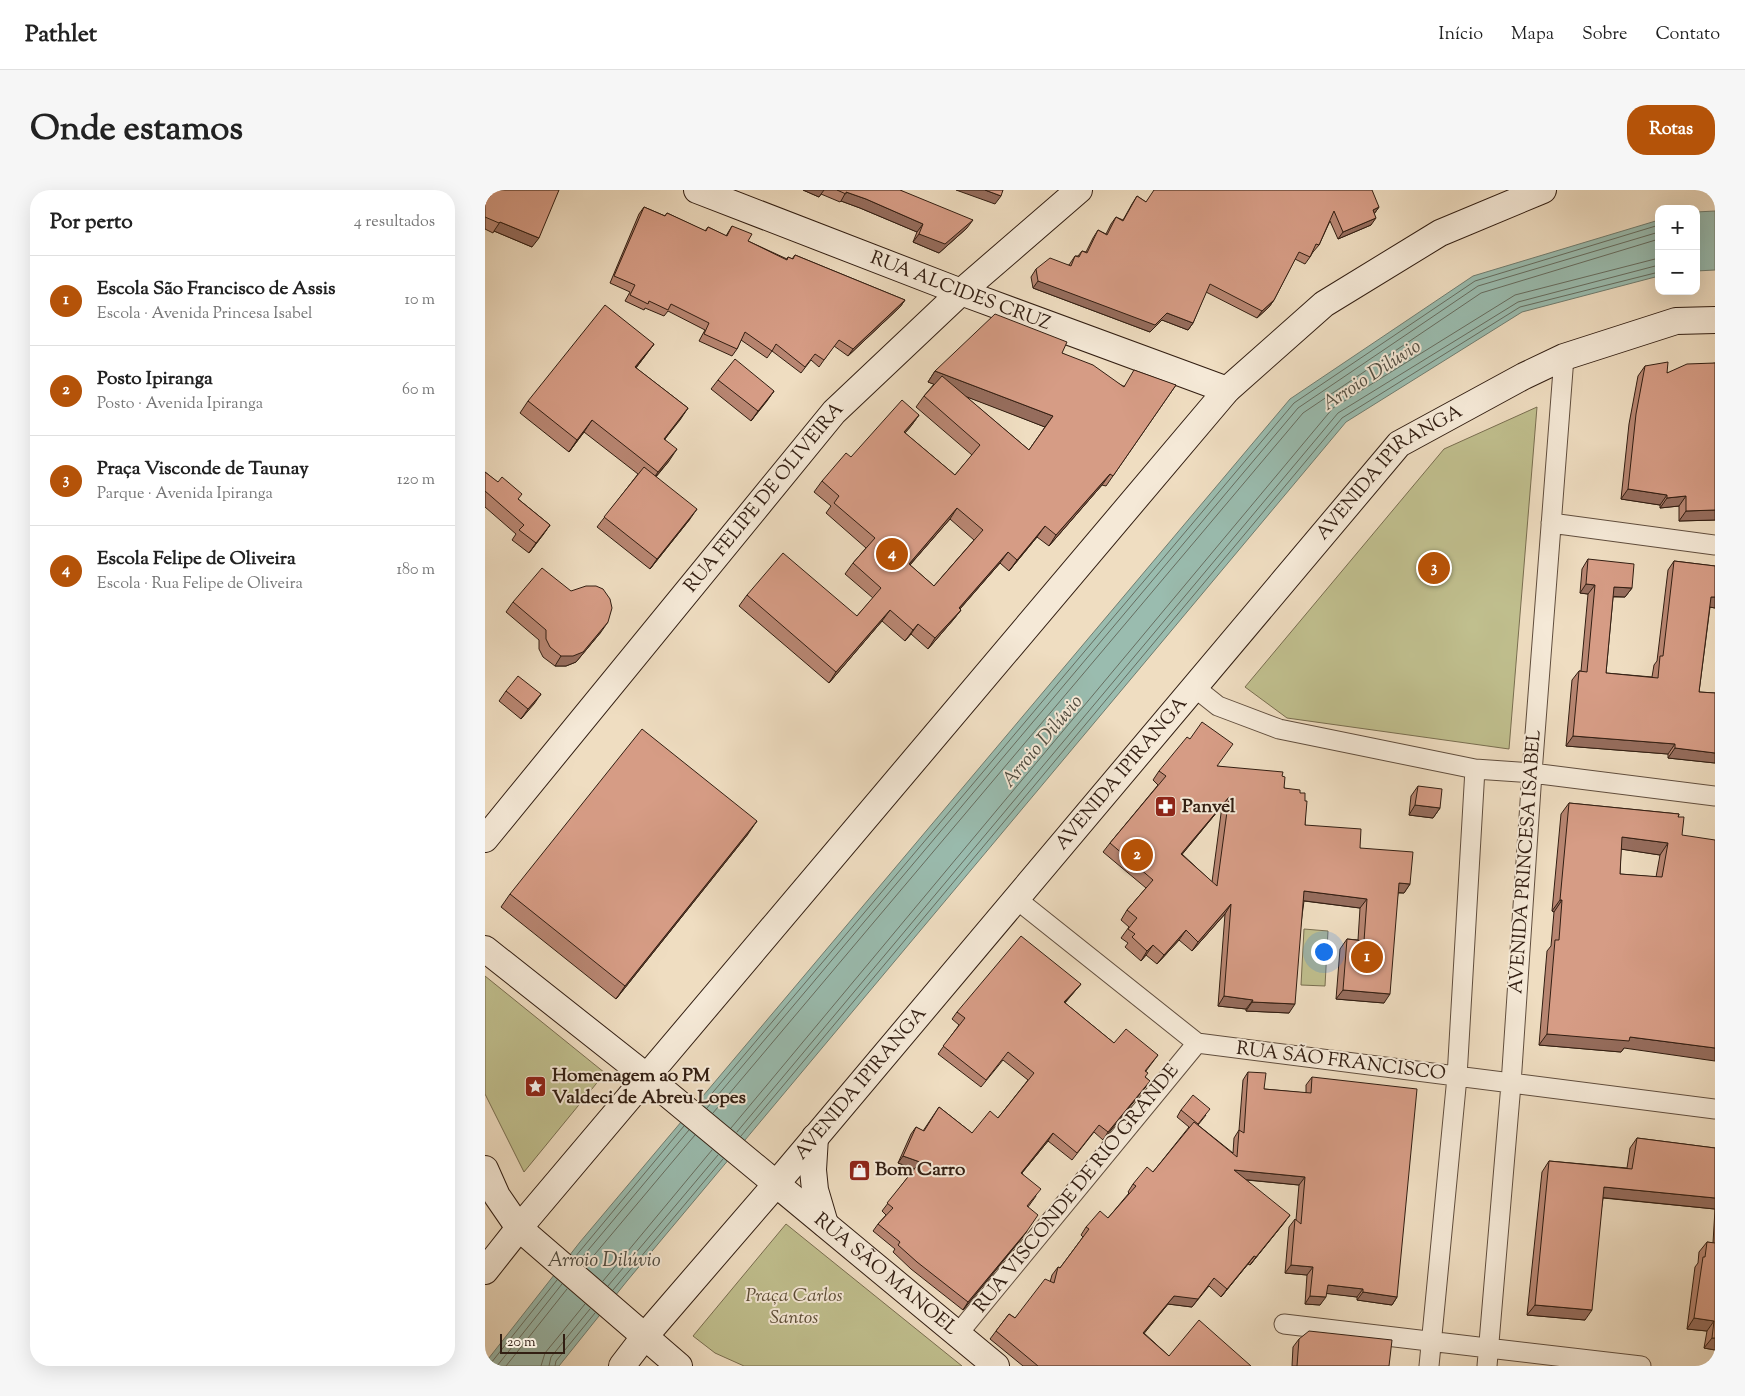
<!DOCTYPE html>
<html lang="pt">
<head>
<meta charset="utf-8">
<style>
  :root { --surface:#fff; --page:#f6f6f6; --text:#222; --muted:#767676; --line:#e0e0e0; --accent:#b45309 }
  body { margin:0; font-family:"Sorts Mill Goudy",serif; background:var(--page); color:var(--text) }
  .controls { position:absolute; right:15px; top:15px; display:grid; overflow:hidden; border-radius:10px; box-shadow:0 5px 20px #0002 }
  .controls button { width:45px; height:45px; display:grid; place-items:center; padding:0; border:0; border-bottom:1px solid var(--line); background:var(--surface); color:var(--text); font:25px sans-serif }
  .scale { position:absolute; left:15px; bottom:12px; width:65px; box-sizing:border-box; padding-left:5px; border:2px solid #321e12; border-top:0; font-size:14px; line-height:18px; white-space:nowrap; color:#321e12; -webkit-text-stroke:4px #f5e9d7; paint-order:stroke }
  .you { position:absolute; left:838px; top:761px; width:18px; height:18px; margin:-12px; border:4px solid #fff; border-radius:50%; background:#1a73e8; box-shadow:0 0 0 8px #1a73e833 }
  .badge { display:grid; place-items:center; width:32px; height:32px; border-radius:50%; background:var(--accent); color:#fff; font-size:16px; font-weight:700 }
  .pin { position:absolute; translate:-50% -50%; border:2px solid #fff; box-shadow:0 1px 5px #0006 }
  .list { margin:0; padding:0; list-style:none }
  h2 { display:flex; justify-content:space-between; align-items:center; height:65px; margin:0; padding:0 20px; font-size:21px }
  h2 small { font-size:16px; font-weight:400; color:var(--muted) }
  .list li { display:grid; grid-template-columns:32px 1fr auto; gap:15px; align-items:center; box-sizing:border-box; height:90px; padding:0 20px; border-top:1px solid var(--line) }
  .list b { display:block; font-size:19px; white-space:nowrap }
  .list p { margin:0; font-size:16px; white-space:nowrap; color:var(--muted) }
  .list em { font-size:16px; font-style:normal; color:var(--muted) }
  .map { position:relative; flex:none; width:1230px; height:1176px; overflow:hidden; border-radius:20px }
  header { display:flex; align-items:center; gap:30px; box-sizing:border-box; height:70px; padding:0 25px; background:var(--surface); border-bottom:1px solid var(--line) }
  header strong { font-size:24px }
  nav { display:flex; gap:28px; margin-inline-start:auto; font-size:18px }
  .intro { display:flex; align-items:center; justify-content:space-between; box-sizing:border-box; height:120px; padding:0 30px }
  h1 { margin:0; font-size:35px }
  .button { padding:12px 22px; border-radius:20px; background:var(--accent); color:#fff; font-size:18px; font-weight:700 }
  main { display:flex; gap:30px; padding:0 30px }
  aside { flex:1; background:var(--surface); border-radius:20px; box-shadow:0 5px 20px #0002 }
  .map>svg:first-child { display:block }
</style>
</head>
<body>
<header>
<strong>Pathlet</strong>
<nav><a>Início</a><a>Mapa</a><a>Sobre</a><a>Contato</a></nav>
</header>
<div class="intro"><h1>Onde estamos</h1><a class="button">Rotas</a></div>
<main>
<aside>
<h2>Por perto<small>4 resultados</small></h2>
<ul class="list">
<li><span class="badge">1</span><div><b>Escola São Francisco de Assis</b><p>Escola · Avenida Princesa Isabel</p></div><em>10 m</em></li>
<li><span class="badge">2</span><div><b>Posto Ipiranga</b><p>Posto · Avenida Ipiranga</p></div><em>60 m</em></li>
<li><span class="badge">3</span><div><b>Praça Visconde de Taunay</b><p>Parque · Avenida Ipiranga</p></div><em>120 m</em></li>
<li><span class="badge">4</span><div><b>Escola Felipe de Oliveira</b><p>Escola · Rua Felipe de Oliveira</p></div><em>180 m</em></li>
</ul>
</aside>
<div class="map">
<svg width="1230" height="1176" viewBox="0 0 1230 1176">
  <rect width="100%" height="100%" fill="#efddc1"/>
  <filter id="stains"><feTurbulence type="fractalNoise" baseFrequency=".004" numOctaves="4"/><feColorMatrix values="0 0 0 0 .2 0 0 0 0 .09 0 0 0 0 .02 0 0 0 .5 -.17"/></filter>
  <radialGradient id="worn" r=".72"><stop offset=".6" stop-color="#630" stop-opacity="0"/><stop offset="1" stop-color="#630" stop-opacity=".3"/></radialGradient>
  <path fill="#c0bf8e" stroke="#796e50" d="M1052 217 1024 559 802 528 760 497 959 259Z
    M819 739 843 741 840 796 816 795Z
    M0 786 120 883 39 982 0 904Z
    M301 1034 477 1176H259L230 1163 208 1146Z"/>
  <path fill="#9abcaf" stroke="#707d70" d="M1230 21V80L1211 81V22Z
    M1174 30V86L1037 122 861 232 142 1091 74 1176H0V1173L95 1052 805 209 988 86Z"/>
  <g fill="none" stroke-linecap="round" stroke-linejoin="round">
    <path stroke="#666d60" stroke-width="1" d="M218 914 809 213 990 91 1174 35
      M222 918 813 218 993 96 1174 42
      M228 923 818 223 996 103 1174 49
      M246 938 848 218 1030 105 1174 68
      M252 942 853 223 1033 112 1174 75
      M256 946 857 228 1035 117 1174 82
      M90 1067 199 936
      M94 1071 204 940
      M100 1076 210 945
      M118 1091 227 960
      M123 1096 233 965
      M128 1100 238 969
      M0 1176 6 1173 72 1090
      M12 1176 77 1094
      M21 1176 82 1099
      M56 1176 60 1163 100 1114
      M64 1176 66 1167 105 1119
      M70 1176 71 1171 110 1123"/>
    <defs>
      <path id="street" d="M1066 333 1230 355
        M709 497 733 516 794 539 990 579 1047 583 1230 606
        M530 708 712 853 1230 919
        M799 1134 1156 1176
        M472 1145 712 853
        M944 1176 972 887 990 579
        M1002 1176 1026 894 1047 583 1079 167"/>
      <g id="secondary">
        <path id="s1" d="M212 0 476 102 742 200"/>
        <path id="s2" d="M0 649 349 222 476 102 594 0"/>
        <path id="s3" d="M0 759 162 887 511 1176"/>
        <path d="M330 947 328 980 330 1000 340 1034"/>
        <path d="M0 979 12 1006 34 1038 194 1176"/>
        <path d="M0 1081 34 1038 742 200 839 114 955 43 1058 0"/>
        <path id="s4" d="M137 1176 160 1146 292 993 914 254 1039 186 1079 167 1191 131 1230 130"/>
      </g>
    </defs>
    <use href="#street" stroke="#614e3e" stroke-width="21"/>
    <use href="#secondary" stroke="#321e12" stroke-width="28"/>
    <use href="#street" stroke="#f5e9d7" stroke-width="19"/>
    <use href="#secondary" stroke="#f5e9d7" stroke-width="26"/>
  </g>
  <path fill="#b88672" stroke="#321e12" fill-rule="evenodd" d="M0 0 47 57 9 41 8 43 0 39Z
    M318 0H415L482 38 454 63 428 52 432 42 375 18 356 11 355 12 336 4 334 7Z
    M652 6 661 12 894 17 889 24 886 35 853 49 845 31 834 55 828 62 825 67 820 74 810 69 789 110 784 117 772 128 721 102 708 133 703 140 677 130 665 142 548 98 546 87 551 79 584 75 590 66H593L597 61 601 62 608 48 613 40 621 44 626 34 631 27 638 30 647 14Z
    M159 17 180 26 182 23 220 41 223 37 241 46 247 36 263 51 302 69 303 67 307 69 310 65 420 110 415 117 363 166 349 156 334 177 326 170 316 183 287 161 282 168 256 150 252 159 247 166 214 151 220 140 183 121 179 126 160 118 159 120 140 111 145 102 125 93 154 24Z
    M169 154 151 178 203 218 180 249 184 271 171 287 205 329 165 379 112 337 153 284 99 242 84 262 35 223 43 211Z
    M577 163 638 196 691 195 621 296 617 295 564 356 552 347 524 381 515 373 475 419 476 420 468 430 443 459 426 444 420 451 397 431 344 493 254 416 262 405 372 426 388 408 360 384 368 373 381 358 341 323 346 316 329 302 337 291 366 267 434 225 426 236 420 243 470 285 487 265 431 217 439 206 449 194 443 192 450 181ZM480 206 512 218 560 237 544 260ZM465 329 489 350 449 396 425 375Z
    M1230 173V330L1194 331V316L1175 318V315L1136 309 1144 234 1153 186 1160 176 1182 183Z
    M233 190 289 201 266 231 226 199Z
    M0 282 65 335 44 363 27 350 31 344 0 317Z
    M1103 369 1147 398 1140 407H1128L1121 483 1167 487 1169 475 1172 471 1183 380 1189 371 1230 376V418L1225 417 1214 502 1230 503V573L1183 568V564L1081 556 1087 490 1094 481H1096L1103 404 1095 403 1097 379Z
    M28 412 116 442 91 472 81 476H70L58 467 54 459V450L21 422Z
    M21 501 56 504 36 529 14 511Z
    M732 576 797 586 799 598 815 603 820 611V635L875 658 925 694 919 703H913L899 813 851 809 855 759 862 749 873 750 875 718 819 711 804 823 761 821V819L733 816 740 724 707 761 694 750 672 774 661 765 656 771 640 757 643 753 636 748 644 737 636 730 642 720 661 698 618 662 625 653 673 595 668 590 674 581ZM737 616 727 692 697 664Z
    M933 596 955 618 948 628 924 625 926 606Z
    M1084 613 1194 624 1139 858 1136 862 1054 855 1062 761 1066 756 1069 722 1067 721 1076 624ZM1136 659 1175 665 1171 687 1135 684Z
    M263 644 131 809 16 717 25 704Z
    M596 794 590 801 580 813 629 853 673 865 661 881 660 887 665 891 618 950 609 942 587 970 563 951 537 983 551 1006 543 1017 537 1048 478 1120 426 1079 408 1062 410 1059 388 1041 393 1034 401 1025 397 1021 429 979 413 973 426 944 431 937 438 941 454 917 487 943 513 928 543 890 518 870 496 897 453 864 474 835 467 829 472 822Z
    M763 882 779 899 821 903V895L827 887 912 1107 907 1115 872 1110V1107L841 1103 835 1115 820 1114 822 1085 800 1083 804 1037 810 1029 811 1030 814 995 761 990 799 1033 765 1075 763 1074 736 1107 724 1096 707 1117 683 1114 659 1143 684 1166 766 1176H538L505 1149 524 1124 530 1128 565 1092 567 1085 573 1077 575 1078 598 1047 596 1045 601 1037 623 1028 644 1003 643 1002 648 994 668 982 704 937 692 927 696 920 721 925 713 935 748 963 749 948 754 940 758 890Z
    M1152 948 1230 958V1160L1219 1158 1222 1141 1202 1139 1210 1077 1213 1073 1214 1062 1222 1052 1228 1053 1230 1019 1118 1008 1100 1130 1042 1125 1057 982 1064 971 1142 978 1145 958Z
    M814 1149 904 1176H807L808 1157Z"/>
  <path fill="#966d5d" stroke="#321e12" d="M318 0H339L334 7Z
    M471 0H500L516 6 510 14Z
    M361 2 381 9 438 34 432 42 375 18 356 11Z
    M894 17 889 24 888 20Z
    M891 28 886 35 853 49 858 42Z
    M488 30 482 38 454 63 428 52 434 44Z
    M15 32 54 48 47 57 9 41Z
    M553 91 682 123 708 133 703 140 677 130 665 142 548 98Z
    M420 110 415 117 363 166 368 159Z
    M789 110 784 117 772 128 777 121Z
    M169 154 160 166 142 189 150 177Z
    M450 181 568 226 560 237 443 192Z
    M289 201 282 211 266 231 273 221Z
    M203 218 195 230 171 260 179 249Z
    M434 225 426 236 411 253 419 242Z
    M107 230 99 242 84 262 92 250Z
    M192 259 184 271 165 293 173 282Z
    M625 284 617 295 564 356 571 345Z
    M1143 299 1182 305 1175 315 1136 309Z
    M1201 306 1194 316 1175 318 1182 308Z
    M472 318 465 329 416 385 424 374Z
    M212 319 205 329 165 379 172 369Z
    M1230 320V330L1194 331 1201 321Z
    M65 335 58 345 44 363 51 353Z
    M560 336 552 347 524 381 532 370Z
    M523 362 515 373 466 429 474 418Z
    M1101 394 1110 395 1103 404 1095 403Z
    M1129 397 1147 398 1140 407 1122 406Z
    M1226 407H1230V418L1219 416Z
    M405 420 397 431 344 493 351 482Z
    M476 420 468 430 443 459 450 448Z
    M123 432 116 442 91 472 81 476H70L76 466Z
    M433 434 426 444 420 451 428 440Z
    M56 504 49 514 36 529 43 519Z
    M1088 546 1190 554 1183 564 1081 556Z
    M1190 558 1230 563V573L1183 568Z
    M744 607 737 616 690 673 696 664Z
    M930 615 955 618 948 628 924 625Z
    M272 631 263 644 131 809 140 796Z
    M1137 647 1183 653 1175 665 1129 658Z
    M914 693 925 694 919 703 908 702Z
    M819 701 882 709 875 718 813 710Z
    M1075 710H1077L1069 722 1067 721Z
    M746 714 740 724 707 761 713 752Z
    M701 740 694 750 672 774 679 765Z
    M668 755 661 765 656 771 662 761Z
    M596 794 590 801 574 819 579 812Z
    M858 800 905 804 899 813 851 809Z
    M739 806 768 810 761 819 733 816Z
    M767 812 810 814 804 823 761 821Z
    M1062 844 1145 847 1230 858V871L1139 858 1136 862 1054 855Z
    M665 891 660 898 618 950 623 942Z
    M568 943 563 951 531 990 536 983Z
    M418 966 435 972 430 979 413 973Z
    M749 980 820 987 814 995 744 988Z
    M1119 997 1230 1008V1019L1112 1007Z
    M805 1025 799 1033 765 1075 771 1067Z
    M542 1041 537 1048 478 1120 483 1112Z
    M769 1066 763 1074 736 1107 742 1099Z
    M806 1075 828 1077 822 1085 800 1083Z
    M729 1088 707 1117 683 1114 653 1151 658 1143 689 1106Z
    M843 1095 878 1099 872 1107 837 1103Z
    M878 1102 912 1107 907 1115 872 1110Z
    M825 1106 841 1107 835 1115 820 1114Z
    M1050 1115 1107 1120 1100 1130 1042 1125Z
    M1209 1128 1229 1131 1222 1141 1202 1139Z
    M1227 1148H1230V1160L1219 1158Z"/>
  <path fill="#d69c85" stroke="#321e12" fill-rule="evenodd" d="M0 0H74L54 48 15 32 14 33 0 27Z
    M352 0H415L488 30 460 54 434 44 438 34 381 9 361 2V4Z
    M500 0H518L516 6Z
    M669 0H887L894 17 888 20 891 28 858 42 849 21 834 55 831 54 825 67 814 62 789 110 777 121 725 94 708 133 682 123 670 135 553 91 551 79 565 68 586 76 590 66 594 67 597 61 602 63 613 40 622 45 631 27 638 31 652 6 661 12Z
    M159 17 180 26 182 23 221 41 223 37 242 46 247 36 267 44 263 51 302 70 303 67 308 69 310 65 420 110 368 159 354 150 339 170 330 164 320 177 291 154 287 161 260 142 252 159 219 144 224 133 186 114 183 120 164 111 163 114 145 105 150 95 129 86Z
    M120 115 169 154 150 177 203 218 179 249 192 259 173 282 107 230 92 250 43 211Z
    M510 124 582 152 577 163 608 175 639 197 649 180 691 195 628 286 625 284 571 345 560 336 532 370 523 362 474 418 476 420 450 448 433 434 428 440 405 420 351 482 262 405 298 363 372 426 396 398 368 373 390 348 349 313 354 306 337 291 361 263 366 267 417 210 434 225 419 242 470 285 495 255 439 206 457 186 544 260 568 226 450 181ZM472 318 498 340 449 396 424 374Z
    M250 169 289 201 273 221 233 190Z
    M1183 172 1182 183 1202 174 1230 173V320L1201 321V306L1182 308V305L1143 299 1151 224 1160 176Z
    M159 277 212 319 172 369 119 327Z
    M0 282 13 292 17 287 37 304 33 309 65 335 51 353 34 340 39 335 0 301Z
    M1103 369 1149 374 1147 398 1129 397 1121 483 1173 488 1175 466H1178L1189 371 1230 376V407H1226L1214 502 1230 503V563L1190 558V554L1088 546 1094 481 1102 482 1110 395 1101 394Z
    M57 378 86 401 101 396H111L118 399 125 409 127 418 123 432 98 462 88 466H76L65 457 61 449V440L28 412Z
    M33 486 56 504 43 519 21 501Z
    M717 532 748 554 732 576 798 582 797 586 800 587 799 598 815 600V603H820V611H822L820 635 876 639 875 658 928 662 925 694 914 693 905 804 858 800 862 749 879 751 882 709 819 701 810 814 767 812 768 810 739 806 746 714 713 752 701 740 679 765 668 755 662 761 647 747 650 744 643 739 652 728 642 720 668 690 625 653 681 586 674 581 702 547 705 549ZM744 607 732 696 696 664Z
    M157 539 272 631 140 796 25 704Z
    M933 596 957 599 955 618 930 615Z
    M1084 613 1194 624 1193 627H1199L1197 645 1230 650V858L1145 847 1144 851 1062 844 1070 750H1074L1077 710H1075ZM1137 647 1183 653 1177 687 1135 684Z
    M536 746 596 794 579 812 629 853 641 839 673 865 660 881 663 883 660 887 665 891 623 942 614 935 592 963 568 943 536 983 556 999 542 1016 553 1025 542 1041 483 1112 432 1072 413 1055 415 1052 393 1034 408 1018 402 1013 435 972 418 966 431 937 439 941 454 917 487 943 505 921 513 928 549 883 523 862 501 890 458 856 480 828 472 822Z
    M763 882 781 883 779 899 826 903 827 887 932 899 912 1107 878 1102V1099L843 1095 841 1107 825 1106 828 1077 806 1075 810 1029 816 1034 820 987 749 980 805 1025 771 1067 769 1066 742 1099 729 1088 713 1109 689 1106 658 1143 684 1166 714 1130 766 1176H553L511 1141 524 1124 530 1128 560 1089 569 1093 573 1077 575 1078 604 1039 601 1037 615 1021 623 1028 651 996 648 994 662 977 668 982 709 932 752 967 754 940 759 943Z
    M708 905 725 919 713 934 696 920Z
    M1152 948 1230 958V1008L1119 997 1107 1120 1050 1115 1064 971 1147 979Z
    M1222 1052 1230 1053V1148H1227L1229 1131 1209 1128 1218 1067H1220Z
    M824 1141 907 1150 904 1176H812L814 1149Z"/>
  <defs>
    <symbol id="pharmacy-square" viewBox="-11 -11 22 22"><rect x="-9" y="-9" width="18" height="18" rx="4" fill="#8f2418" stroke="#f5e9d7"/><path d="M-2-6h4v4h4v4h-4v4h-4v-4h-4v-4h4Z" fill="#fff"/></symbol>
    <symbol id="sight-square" viewBox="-11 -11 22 22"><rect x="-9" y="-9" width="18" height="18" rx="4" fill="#8f2418" stroke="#f5e9d7"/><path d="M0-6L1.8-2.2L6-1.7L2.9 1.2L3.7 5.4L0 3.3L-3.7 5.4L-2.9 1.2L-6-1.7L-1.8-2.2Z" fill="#fff"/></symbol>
    <symbol id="shop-square" viewBox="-11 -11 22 22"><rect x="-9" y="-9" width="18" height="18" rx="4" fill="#8f2418" stroke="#f5e9d7"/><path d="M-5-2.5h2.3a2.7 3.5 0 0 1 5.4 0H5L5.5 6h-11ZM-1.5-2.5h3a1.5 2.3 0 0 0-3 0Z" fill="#fff"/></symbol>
  </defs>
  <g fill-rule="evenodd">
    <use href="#pharmacy-square" x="668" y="604" width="25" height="25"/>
    <use href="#sight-square" x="38" y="884" width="25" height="25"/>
    <use href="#shop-square" x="362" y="968" width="25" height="25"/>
  </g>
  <g text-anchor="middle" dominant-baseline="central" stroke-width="4" stroke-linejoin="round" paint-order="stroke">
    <g font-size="19" fill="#321e12" stroke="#f5e9d7">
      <text stroke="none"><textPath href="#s1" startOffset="282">RUA ALCIDES CRUZ</textPath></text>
      <text stroke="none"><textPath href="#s4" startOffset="1180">AVENIDA IPIRANGA</textPath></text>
      <text stroke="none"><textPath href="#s2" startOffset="441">RUA FELIPE DE OLIVEIRA</textPath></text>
      <text stroke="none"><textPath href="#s4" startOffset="775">AVENIDA IPIRANGA</textPath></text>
      <text transform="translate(1041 672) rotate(-86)">AVENIDA PRINCESA ISABEL</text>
      <text transform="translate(856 872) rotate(7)">RUA SÃO FRANCISCO</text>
      <text stroke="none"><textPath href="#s4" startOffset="370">AVENIDA IPIRANGA</textPath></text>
      <text transform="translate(592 999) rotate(-51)">RUA VISCONDE DE RIO GRANDE</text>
      <text stroke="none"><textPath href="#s3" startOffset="516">RUA SÃO MANOEL</textPath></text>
    </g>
    <g font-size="19" font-weight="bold" fill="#321e12" stroke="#f5e9d7" text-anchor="start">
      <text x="697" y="617">Panvel</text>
      <text x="67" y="886">Homenagem ao PM<tspan x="67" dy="22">Valdeci de Abreu Lopes</tspan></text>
      <text x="390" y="980">Bom Carro</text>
    </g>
    <g font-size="19" font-style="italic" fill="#5d4e37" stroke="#f5e9d7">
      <text x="309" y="1106">Praça Carlos<tspan x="309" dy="22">Santos</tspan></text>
    </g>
    <g font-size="20" font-style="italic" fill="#514d41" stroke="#f5e9d7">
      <text transform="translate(887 186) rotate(-33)">Arroio Dilúvio</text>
      <text transform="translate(558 552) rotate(-50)">Arroio Dilúvio</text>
      <text x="119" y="1071">Arroio Dilúvio</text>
    </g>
  </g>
  <rect width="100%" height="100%" filter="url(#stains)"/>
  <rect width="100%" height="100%" fill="url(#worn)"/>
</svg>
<div class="controls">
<button>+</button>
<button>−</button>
</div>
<div class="scale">20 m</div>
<div class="you"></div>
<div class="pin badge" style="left:882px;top:767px">1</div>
<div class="pin badge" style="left:652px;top:665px">2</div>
<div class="pin badge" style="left:949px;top:378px">3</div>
<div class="pin badge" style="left:407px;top:364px">4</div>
</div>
</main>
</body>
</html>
